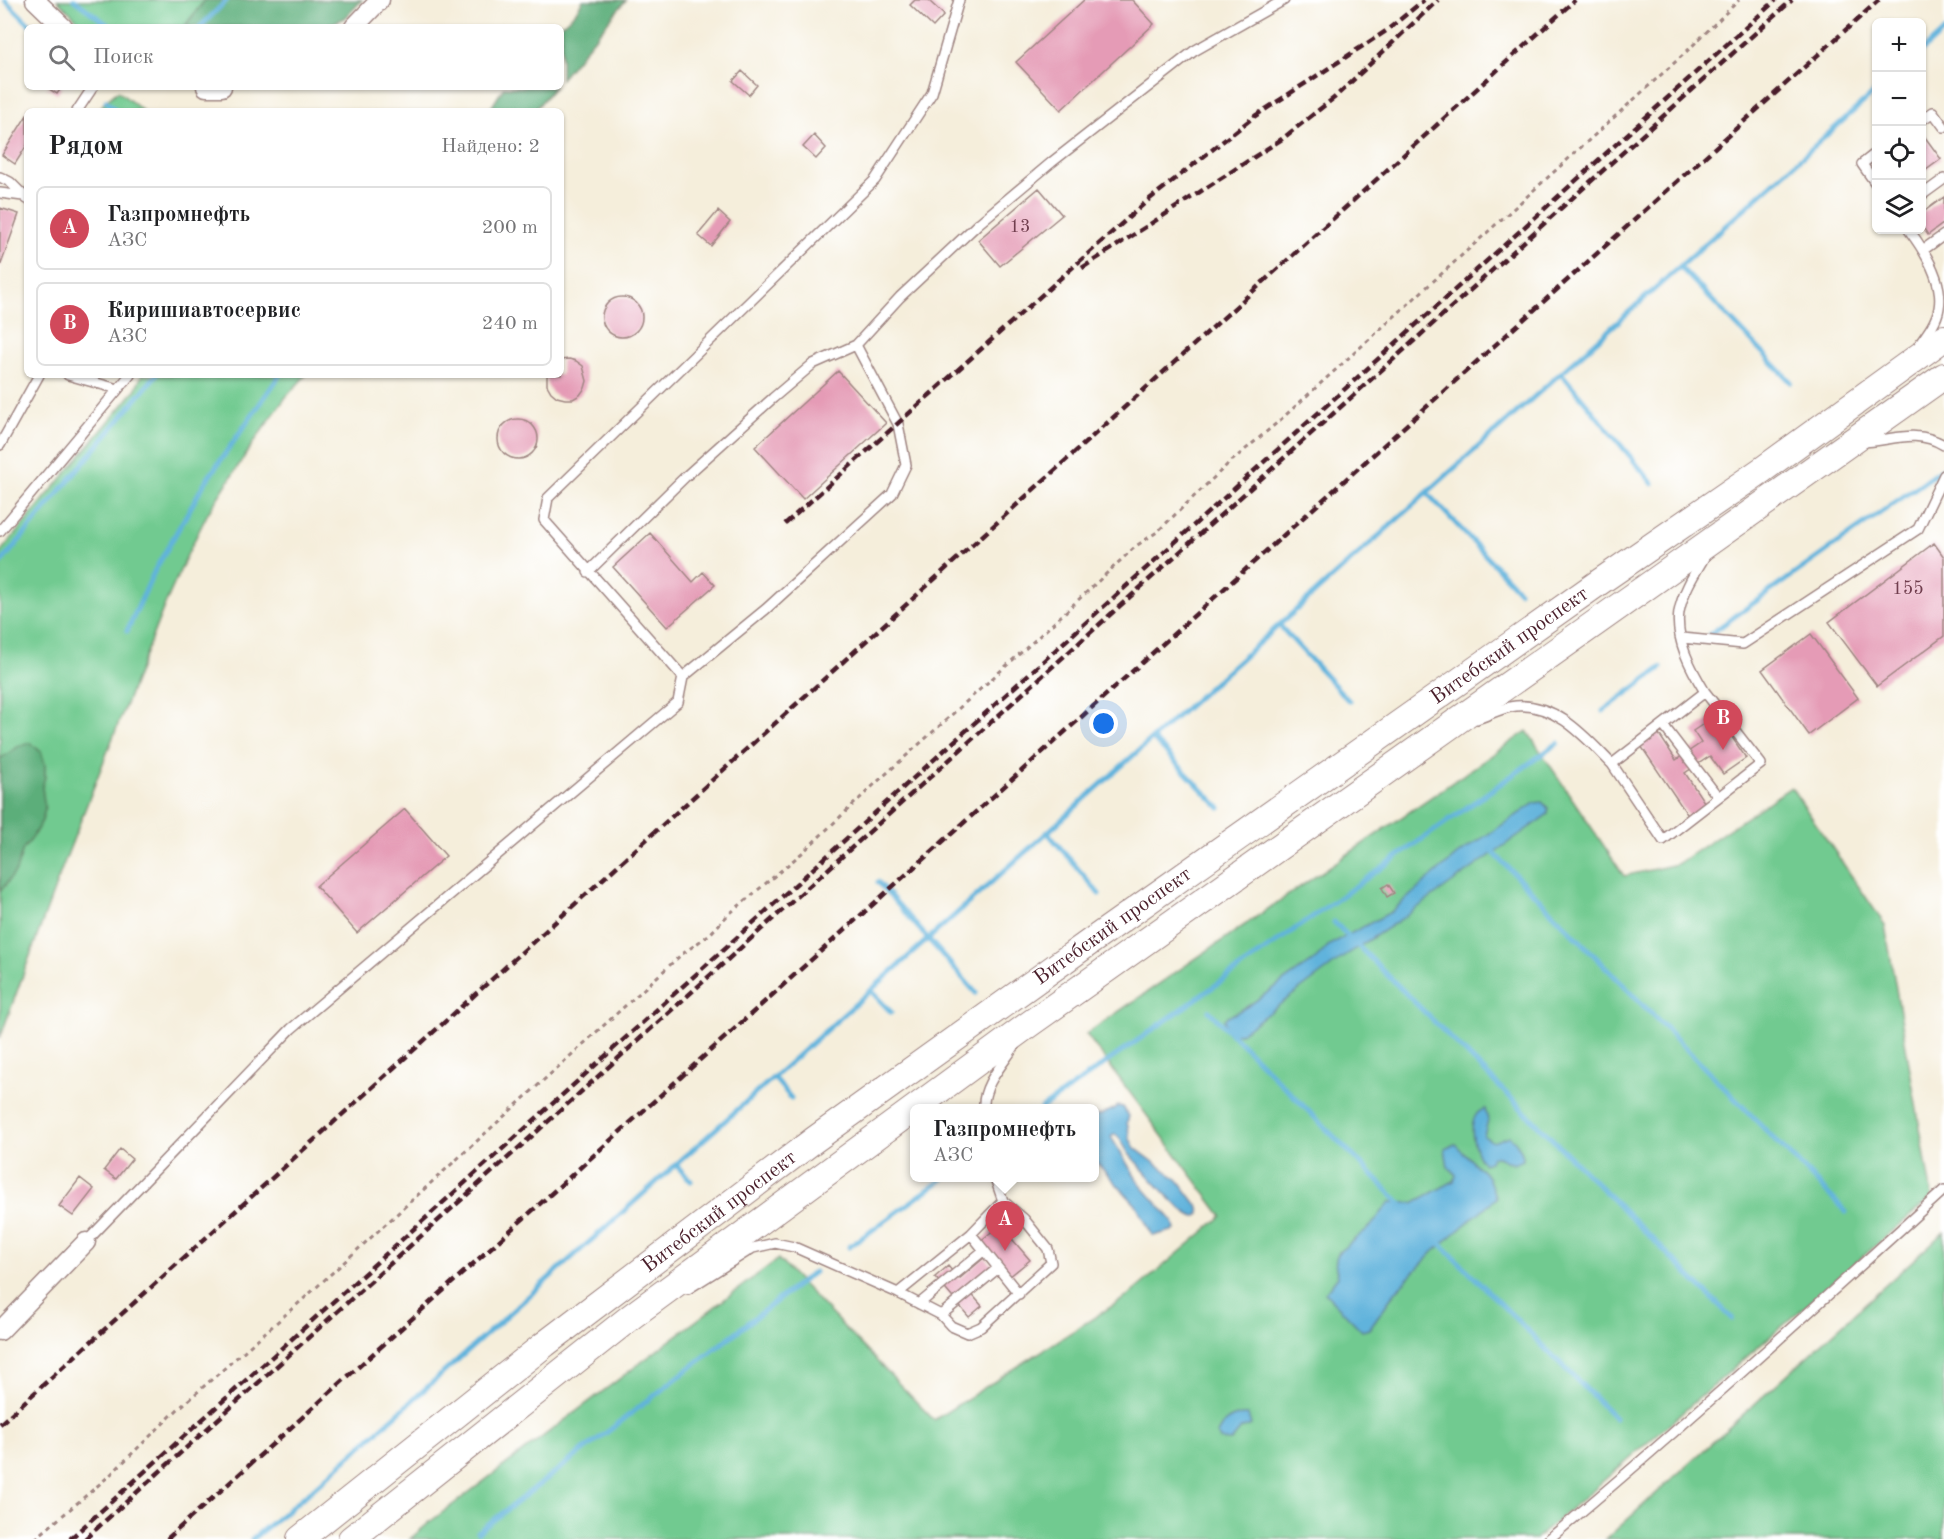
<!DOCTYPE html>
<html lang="ru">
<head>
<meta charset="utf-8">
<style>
  :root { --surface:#fff; --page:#f2f2f2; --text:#202124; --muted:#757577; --line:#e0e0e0; --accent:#d1495b }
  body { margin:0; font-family:"Old Standard TT",serif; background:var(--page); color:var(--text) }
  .controls { position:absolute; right:18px; top:18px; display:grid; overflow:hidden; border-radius:9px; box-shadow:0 2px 4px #0004 }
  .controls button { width:54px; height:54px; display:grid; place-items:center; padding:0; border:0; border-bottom:2px solid var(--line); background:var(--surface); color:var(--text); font:30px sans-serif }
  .you { position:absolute; left:1104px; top:724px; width:21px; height:21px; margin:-15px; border:4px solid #fff; border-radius:50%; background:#1a73e8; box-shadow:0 0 0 9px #1a73e833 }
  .badge { display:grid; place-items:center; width:39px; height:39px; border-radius:50%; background:var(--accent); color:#fff; font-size:20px; font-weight:700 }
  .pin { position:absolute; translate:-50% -50px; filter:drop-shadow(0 2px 3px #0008) }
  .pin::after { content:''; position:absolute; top:32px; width:21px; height:18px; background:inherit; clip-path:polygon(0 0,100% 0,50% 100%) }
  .popup { position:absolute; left:910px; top:1104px; width:189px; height:78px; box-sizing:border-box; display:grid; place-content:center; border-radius:9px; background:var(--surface); filter:drop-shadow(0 2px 4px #0005); font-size:20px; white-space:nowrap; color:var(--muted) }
  .popup b { font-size:22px; color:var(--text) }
  .popup::after { content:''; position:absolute; left:50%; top:100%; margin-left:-12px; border:12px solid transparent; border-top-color:var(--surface) }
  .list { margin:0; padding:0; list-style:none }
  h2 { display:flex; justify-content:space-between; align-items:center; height:78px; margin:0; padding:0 24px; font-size:26px }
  h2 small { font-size:20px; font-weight:400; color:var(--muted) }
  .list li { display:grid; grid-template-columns:39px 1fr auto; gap:18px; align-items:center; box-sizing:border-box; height:84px; margin:0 12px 12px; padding:0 12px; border:2px solid var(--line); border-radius:9px }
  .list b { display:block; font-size:22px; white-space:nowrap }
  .list p { margin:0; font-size:20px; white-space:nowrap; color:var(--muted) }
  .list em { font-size:20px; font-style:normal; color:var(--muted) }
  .icon { flex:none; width:33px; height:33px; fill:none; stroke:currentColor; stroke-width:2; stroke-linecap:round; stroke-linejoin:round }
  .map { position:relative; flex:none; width:1944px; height:1539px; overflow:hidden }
  .search { position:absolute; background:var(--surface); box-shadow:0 2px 4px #0004; left:24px; top:24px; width:540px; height:66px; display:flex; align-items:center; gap:15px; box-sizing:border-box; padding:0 21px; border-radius:9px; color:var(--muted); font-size:22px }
  .panel { position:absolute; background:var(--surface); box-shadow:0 2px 4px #0004; left:24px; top:108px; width:540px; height:270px; border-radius:9px }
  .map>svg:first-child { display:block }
</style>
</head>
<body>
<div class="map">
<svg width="1944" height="1539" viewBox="0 0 1944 1539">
  <rect width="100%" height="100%" fill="#fff"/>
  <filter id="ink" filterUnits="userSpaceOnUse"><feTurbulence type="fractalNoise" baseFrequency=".0167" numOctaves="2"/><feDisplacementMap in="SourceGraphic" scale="12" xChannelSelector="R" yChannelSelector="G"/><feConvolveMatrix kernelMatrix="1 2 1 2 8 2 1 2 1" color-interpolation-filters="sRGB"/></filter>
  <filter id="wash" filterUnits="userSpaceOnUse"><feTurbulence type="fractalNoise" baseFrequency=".008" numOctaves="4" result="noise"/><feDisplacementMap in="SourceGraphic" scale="24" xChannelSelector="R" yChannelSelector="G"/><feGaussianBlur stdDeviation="1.35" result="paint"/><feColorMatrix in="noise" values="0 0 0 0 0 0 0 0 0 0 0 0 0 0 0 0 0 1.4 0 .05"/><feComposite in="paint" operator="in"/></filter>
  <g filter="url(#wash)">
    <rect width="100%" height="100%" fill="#f5eedb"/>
    <path fill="#71ca90" stroke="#5e745e" stroke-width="1.5" d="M57 0H205L184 27H85Z
      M118 91 143 111H98L106 101Z
      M142 375H306L286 397 253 443 208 513 188 553 163 609 61 871 0 1038V552L135 390Z
      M1527 731 1624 876 1677 864 1791 787 1885 925 1932 1197 1536 1539H410L431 1521 778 1259 934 1420 1128 1296 1222 1216 1086 1034Z
      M1944 1232V1539H1606Z"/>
    <path fill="#5cae7a" stroke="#536652" stroke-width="1.5" d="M205 0H362L345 18 324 27H184Z
      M583 0H626L561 79V27H559L575 13Z
      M504 87H554L534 111H489Z
      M31 743 41 752 45 764V777L42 787 45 809 42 821 30 841 23 849 16 871 0 892V759L19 746Z"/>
    <path fill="#61b3dc" stroke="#566984" stroke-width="1.5" d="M1542 802 1548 808V814L1403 918 1349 953 1240 1034 1228 1033 1224 1019 1248 1006 1317 958 1329 945 1391 912 1457 855 1535 803Z
      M1118 1106 1123 1107 1129 1116 1127 1122 1130 1139 1135 1148 1178 1180 1199 1208 1200 1214 1195 1217C1178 1212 1142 1168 1129 1154 1124 1147 1122 1139 1115 1134L1111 1137 1139 1183 1173 1221 1175 1230 1153 1236 1137 1206 1095 1161V1116L1102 1115Z
      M1485 1109 1488 1120 1484 1136 1493 1142 1509 1136C1516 1141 1523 1151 1523 1160L1513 1164 1498 1157H1492L1490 1162 1484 1164C1473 1153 1464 1114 1485 1109Z
      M1455 1144 1488 1177 1496 1198 1433 1252 1396 1291 1369 1329 1362 1331 1325 1293 1338 1276C1335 1267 1334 1260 1339 1252L1371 1226 1390 1202 1413 1203 1454 1181 1456 1175 1448 1167 1445 1149Z
      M1242 1415H1248L1251 1425 1241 1429 1231 1441 1220 1440 1217 1434C1222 1423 1229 1417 1242 1415Z"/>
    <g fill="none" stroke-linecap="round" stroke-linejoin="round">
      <path stroke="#61b3dc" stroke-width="5" d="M5 0 32 27
        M74 0 111 27
        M200 27 227 0
        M1922 51 1944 31
        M106 101 116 111
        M1680 267 1791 382
        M1562 374 1653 484
        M1428 494 1519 591
        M0 564 156 375
        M1280 626 1349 701
        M127 631 155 570 204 484 280 375
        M1710 634 1942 469
        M1603 711 1661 668
        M1153 739 1220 808
        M1048 833 1099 894
        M1488 847 1846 1212
        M878 882 976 993
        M1334 922 1732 1318
        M871 991 891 1012
        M1209 1011 1404 1207
        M774 1078 791 1098
        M1042 1108 1558 743
        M676 1165 691 1181
        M1438 1241 1615 1418
        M849 1247 944 1178
        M478 1532 814 1272
        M252 1539 311 1491 1876 91"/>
    </g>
    <g id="blocks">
      <path fill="#e59bb6" d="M915 0H928L944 15 933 27 910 5Z
        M1084 0H1132L1154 24 1061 110 1016 62Z
        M742 71 757 85 749 95 733 81Z
        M46 87H62L57 94Z
        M27 115V145L15 164 2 155Z
        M1922 133 1941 159 1922 173Z
        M814 135 826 148 816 159 803 147Z
        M1039 188 1062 215 1000 266 978 240Z
        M1944 197V223L1928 235 1922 226V213Z
        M0 208 19 214 0 267Z
        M718 211 730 222 711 246 698 235Z
        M602 317a20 20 0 1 1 40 0a20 20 0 1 1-40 0Z
        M569 359 576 361 583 366 587 381 585 388 580 395 573 399H565L557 397 551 392 547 385V375H561V360Z
        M838 371 886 423 803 499 755 447Z
        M498 439a20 20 0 1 1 40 0a20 20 0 1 1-40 0Z
        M650 533 693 582 703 572 715 585 667 627 613 567Z
        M1934 543 1944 557V636L1877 686 1829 622Z
        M1811 634 1858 698 1809 735 1762 670Z
        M1717 715 1746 758 1723 774 1710 756 1685 773 1708 808 1691 820 1637 740 1655 728 1676 760 1701 743 1693 731Z
        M405 809 446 856 357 933 316 886Z
        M1388 884 1394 893 1387 897 1382 888Z
        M120 1149 132 1159 116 1179 104 1170Z
        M80 1178 94 1189 73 1216 59 1206Z
        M1000 1225 1030 1260 1009 1277 979 1242Z
        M985 1257 996 1269 969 1291 982 1306 969 1317 935 1277 948 1266 959 1279Z"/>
    </g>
  </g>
  <g filter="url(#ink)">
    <use href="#blocks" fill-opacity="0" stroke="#a08683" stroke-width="1.5"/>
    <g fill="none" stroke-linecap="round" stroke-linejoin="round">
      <defs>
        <path id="service" d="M77 111 93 87
          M1922 120 1933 112 1944 127
          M1876 153 1862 164 1876 184
          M0 177 10 182 27 199
          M0 193 23 196
          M1922 195 1944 179
          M1909 230C1924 250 1944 281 1939 308 1937 321 1927 334 1919 345
          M1923 250 1944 235
          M68 375 118 389
          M1861 442C1892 441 1915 428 1944 445
          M0 445 39 375
          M0 531 130 375
          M1705 556C1695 573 1683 591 1679 612 1675 640 1691 669 1705 692
          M588 572 685 477 773 398 813 364 856 345
          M1682 638 1743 644 1918 529 1944 475
          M683 677 766 609 892 494 906 465 898 424 856 345 900 297 978 224 1052 162 1194 51 1284 0
          M1705 692 1761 764 1663 840 1612 764Z
          M1477 719C1489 715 1503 707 1516 706 1557 703 1586 738 1612 764
          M1663 725 1718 797
          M984 1108C982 1086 1002 1065 1014 1047
          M971 1234 1019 1294
          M86 1242 291 1029 678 702 683 677 544 520 548 498 875 180 932 93 959 0
          M688 1289 753 1248 775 1243 794 1247 898 1293 941 1315 951 1326 967 1333 981 1327 1051 1263 1048 1249 1024 1219 1003 1201 995 1178
          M898 1293 971 1234 1003 1201
          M919 1304 983 1251
          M941 1315 997 1269
          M1549 1539C1684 1426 1814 1308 1944 1190"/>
        <path id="minor" d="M35 0 63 27
          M354 27 380 0
          M206 87H222
          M0 1331 86 1242"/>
        <g id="secondary">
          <path id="s1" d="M300 1539 545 1344 814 1140 1090 942 1601 581 1762 470 1944 338"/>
          <path d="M351 1539 632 1316 1028 1025 1944 376"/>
        </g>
      </defs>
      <use href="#service" stroke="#a08683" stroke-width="12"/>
      <use href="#minor" stroke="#a08683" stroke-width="21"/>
      <use href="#secondary" stroke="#a08683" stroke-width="28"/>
      <path stroke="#a08683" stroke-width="3" stroke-dasharray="4.5 4.5" stroke-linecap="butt" d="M35 1539 109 1476 177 1410 309 1294 681 955 710 934 728 915 802 853 876 783 1046 630 1136 546 1157 532 1228 464 1278 422 1684 54 1739 0"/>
      <use href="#service" stroke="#fff" stroke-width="9"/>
      <use href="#minor" stroke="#fff" stroke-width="18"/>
      <use href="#secondary" stroke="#fff" stroke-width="26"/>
      <path stroke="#4a1f2b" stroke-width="4.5" stroke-dasharray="9 4.5" stroke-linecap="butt" d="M1082 268 1282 139 1334 98 1438 0
        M785 524 1146 202 1255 116 1386 31 1424 0
        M0 1424 1575 0
        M70 1539 1776 0
        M85 1539 1792 0
        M167 1539 1879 0"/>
    </g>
  </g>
  <g text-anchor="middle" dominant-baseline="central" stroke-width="5" stroke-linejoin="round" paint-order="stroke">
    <g font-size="18" fill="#713e4e">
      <text x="1020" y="227">13</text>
      <text x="1908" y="589">155</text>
    </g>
    <g font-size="21" fill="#4a1f2b" stroke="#fff">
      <text stroke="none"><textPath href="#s1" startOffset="1504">Витебский проспект</textPath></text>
      <text stroke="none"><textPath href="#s1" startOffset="1018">Витебский проспект</textPath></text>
      <text stroke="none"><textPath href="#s1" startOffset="532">Витебский проспект</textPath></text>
    </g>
  </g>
</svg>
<div class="controls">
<button>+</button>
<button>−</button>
<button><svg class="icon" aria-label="locate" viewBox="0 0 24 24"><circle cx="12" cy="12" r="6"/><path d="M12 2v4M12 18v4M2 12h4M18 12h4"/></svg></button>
<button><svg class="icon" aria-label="layers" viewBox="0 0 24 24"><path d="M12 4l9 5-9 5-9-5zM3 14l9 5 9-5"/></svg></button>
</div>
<div class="you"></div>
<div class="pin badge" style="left:1005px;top:1251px">A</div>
<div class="popup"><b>Газпромнефть</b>АЗС</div>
<div class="pin badge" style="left:1723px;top:750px">B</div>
<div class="search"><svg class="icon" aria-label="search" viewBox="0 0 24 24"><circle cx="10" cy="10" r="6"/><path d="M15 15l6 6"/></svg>Поиск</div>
<section class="panel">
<h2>Рядом<small>Найдено: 2</small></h2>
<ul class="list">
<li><span class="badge">A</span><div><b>Газпромнефть</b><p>АЗС</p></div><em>200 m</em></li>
<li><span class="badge">B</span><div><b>Киришиавтосервис</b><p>АЗС</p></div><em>240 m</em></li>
</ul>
</section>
</div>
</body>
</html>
